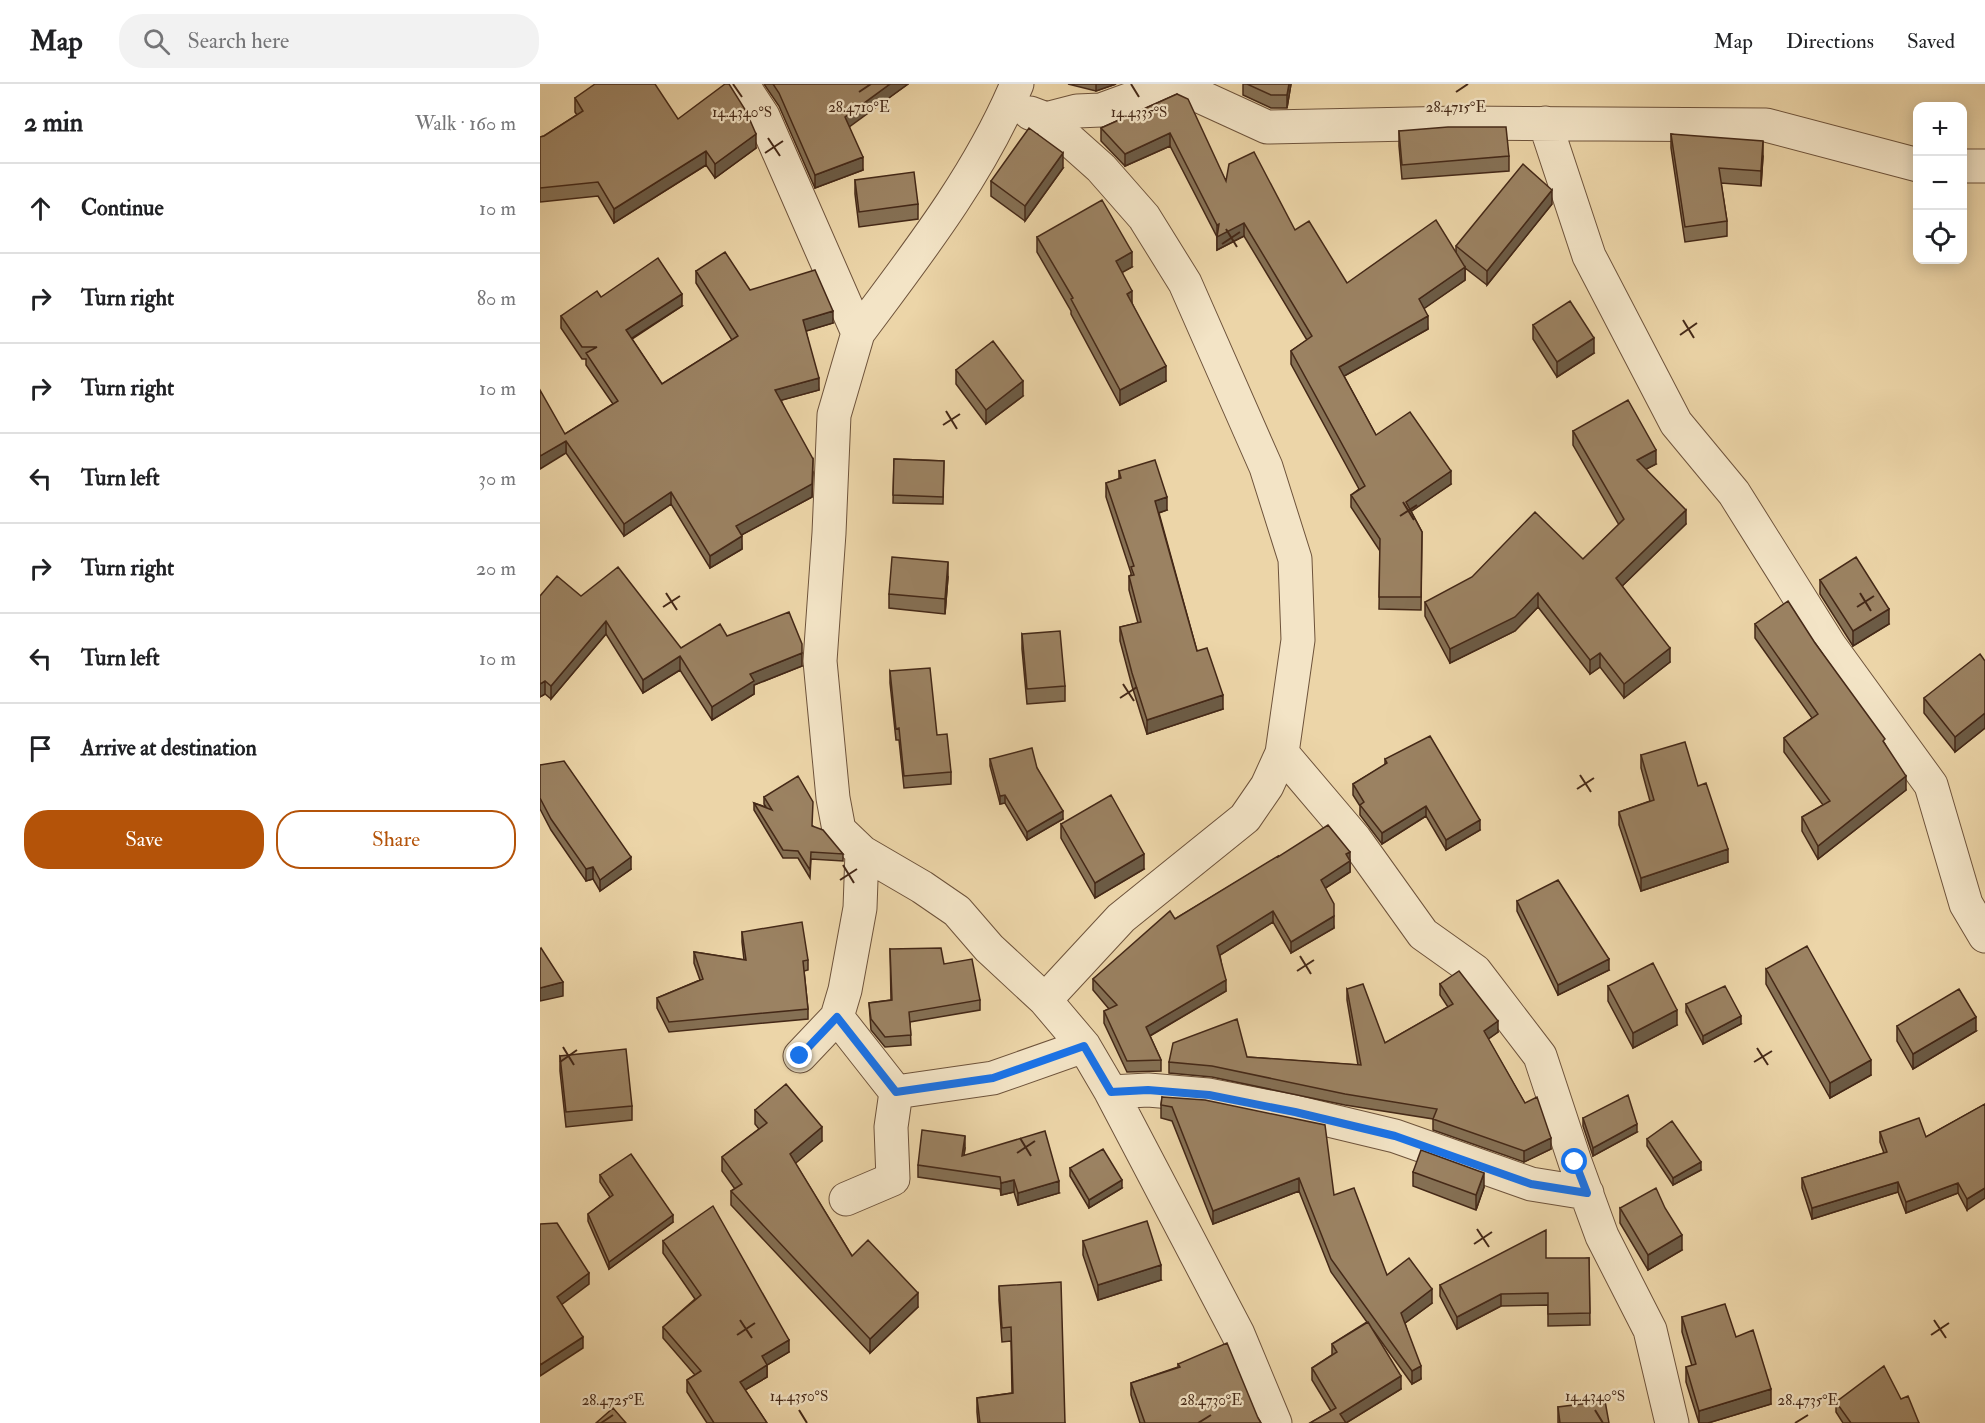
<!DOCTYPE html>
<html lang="en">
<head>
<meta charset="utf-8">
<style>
  :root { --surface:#fff; --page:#f2f2f2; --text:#202124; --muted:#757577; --line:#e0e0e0; --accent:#b45309 }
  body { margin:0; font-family:"IM FELL Double Pica",serif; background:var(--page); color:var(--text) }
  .controls { position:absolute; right:18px; top:18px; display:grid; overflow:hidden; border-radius:12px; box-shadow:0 3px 15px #0003 }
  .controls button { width:54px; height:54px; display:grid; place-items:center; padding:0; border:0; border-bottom:2px solid var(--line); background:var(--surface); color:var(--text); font:30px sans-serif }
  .stop { position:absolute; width:18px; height:18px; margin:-14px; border:4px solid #1a73e8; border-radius:50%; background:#fff }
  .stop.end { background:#1a73e8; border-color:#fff; box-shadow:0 2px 6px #0008 }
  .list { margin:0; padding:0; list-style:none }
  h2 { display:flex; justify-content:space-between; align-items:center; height:78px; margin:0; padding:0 24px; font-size:26px }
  h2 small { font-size:20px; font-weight:400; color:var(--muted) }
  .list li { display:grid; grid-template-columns:39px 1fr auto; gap:18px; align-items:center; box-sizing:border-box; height:90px; padding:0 24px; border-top:2px solid var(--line) }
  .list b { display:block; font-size:22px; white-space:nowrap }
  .list em { font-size:20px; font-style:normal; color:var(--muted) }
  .actions { display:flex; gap:12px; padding:18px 24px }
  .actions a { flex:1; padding:14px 0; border:2px solid var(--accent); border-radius:24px; text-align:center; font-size:21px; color:var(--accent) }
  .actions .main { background:var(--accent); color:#fff }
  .icon { flex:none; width:33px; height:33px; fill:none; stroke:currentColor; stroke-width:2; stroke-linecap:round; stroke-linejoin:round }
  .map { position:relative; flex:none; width:1445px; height:1339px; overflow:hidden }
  header { display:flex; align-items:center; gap:36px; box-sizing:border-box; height:84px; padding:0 30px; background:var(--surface); border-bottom:2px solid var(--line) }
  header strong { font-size:28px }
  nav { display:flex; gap:33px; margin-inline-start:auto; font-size:21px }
  .search { width:420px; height:54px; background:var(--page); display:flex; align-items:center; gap:15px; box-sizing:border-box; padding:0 21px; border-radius:24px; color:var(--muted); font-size:22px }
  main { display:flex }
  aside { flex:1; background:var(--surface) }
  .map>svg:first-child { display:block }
</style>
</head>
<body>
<header>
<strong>Map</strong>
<div class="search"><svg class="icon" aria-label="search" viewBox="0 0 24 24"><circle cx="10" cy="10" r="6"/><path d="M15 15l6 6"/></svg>Search here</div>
<nav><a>Map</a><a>Directions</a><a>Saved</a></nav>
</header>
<main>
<aside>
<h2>2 min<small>Walk · 160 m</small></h2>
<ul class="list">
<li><svg class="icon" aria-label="ahead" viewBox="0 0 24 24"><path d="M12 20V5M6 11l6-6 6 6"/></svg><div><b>Continue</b></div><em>10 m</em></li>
<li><svg class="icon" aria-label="right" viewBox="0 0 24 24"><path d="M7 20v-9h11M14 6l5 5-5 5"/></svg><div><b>Turn right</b></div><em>80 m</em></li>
<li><svg class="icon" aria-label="right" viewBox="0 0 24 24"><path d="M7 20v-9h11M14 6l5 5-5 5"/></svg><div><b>Turn right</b></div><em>10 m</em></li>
<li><svg class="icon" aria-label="left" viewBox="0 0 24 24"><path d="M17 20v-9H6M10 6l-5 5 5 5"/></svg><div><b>Turn left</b></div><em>30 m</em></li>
<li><svg class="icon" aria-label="right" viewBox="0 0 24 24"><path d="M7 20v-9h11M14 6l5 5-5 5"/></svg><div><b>Turn right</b></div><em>20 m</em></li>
<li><svg class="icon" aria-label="left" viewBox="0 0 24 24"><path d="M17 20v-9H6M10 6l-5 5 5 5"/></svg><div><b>Turn left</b></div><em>10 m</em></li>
<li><svg class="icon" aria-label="arrive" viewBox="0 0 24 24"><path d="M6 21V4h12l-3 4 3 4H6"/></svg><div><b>Arrive at destination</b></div></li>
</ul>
<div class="actions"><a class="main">Save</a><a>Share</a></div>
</aside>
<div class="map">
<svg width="1445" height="1339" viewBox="0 0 1445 1339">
  <rect width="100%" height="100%" fill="#ecd5a8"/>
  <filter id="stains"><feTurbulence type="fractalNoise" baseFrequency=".00333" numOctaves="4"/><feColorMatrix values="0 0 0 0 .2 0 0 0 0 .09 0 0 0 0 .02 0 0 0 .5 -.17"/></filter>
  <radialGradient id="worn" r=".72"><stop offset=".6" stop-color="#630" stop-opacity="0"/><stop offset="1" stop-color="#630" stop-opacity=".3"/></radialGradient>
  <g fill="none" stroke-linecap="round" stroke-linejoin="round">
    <defs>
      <path id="street" d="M202 0 223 32 318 249 294 331 289 449 280 577 293 714 299 746 322 768 382 803 417 827 449 864 505 916 544 962 571 1008 698 1250 735 1339
        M633 0 727 43 919 39 1226 41 1378 81
        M490 29 506 35 537 27 561 26 632 0
        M1005 39 1049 172 1136 339 1194 409 1290 562 1391 701 1426 820 1445 852
        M1422 82H1445
        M318 249C377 170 439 91 477 0
        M742 669 815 755 883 850 935 887 1000 972 1035 1078 1062 1152 1110 1246 1132 1339
        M505 916 581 834 705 734 727 702 742 669 758 556 755 475 726 383 645 199 604 133 561 84 506 35
        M297 933 356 1008
        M260 972 297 933 305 906 320 824 322 768
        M571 1008 608 1006 668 1011 755 1028 855 1052 991 1100 1047 1109
        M306 1115 353 1095 351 1043 356 1008 453 994 544 962"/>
    </defs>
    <use href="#street" stroke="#6e533b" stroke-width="35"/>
    <use href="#street" stroke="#f3e4c6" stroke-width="33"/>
  </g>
  <path fill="#857054" stroke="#442817" stroke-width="1.5" d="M224 0H368L309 42 323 86 275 104 239 22Z
    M528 0H576L556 7Z
    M703 0H751L747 24H731L703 11Z
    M637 10 686 97 755 146 807 199 916 169V162L1012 120 947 201 925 184V196L884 224 888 245 804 292 836 351 911 400 871 427 882 448 881 526 839 525 840 467 811 423V411L819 405 751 280V267L767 256 704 152 677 166V153L630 62 585 82 561 57V44Z
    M35 14 138 35 216 64 175 94 166 81 74 139 58 112 0 118V53L4 52 37 31 35 28Z
    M859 47 969 72V87L862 95 859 62Z
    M1131 50 1223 72 1221 102 1181 99 1187 137V152L1145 158 1131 64Z
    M523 84 485 137 451 112V97Z
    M315 96 378 120V135L319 143 315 110Z
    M497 153 592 183 582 188 592 219 626 297 580 321 531 230V227L497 168Z
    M156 187 210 206 293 239 266 247 279 306 241 316 273 388 272 413 201 451 202 465 170 484 131 420 84 452 26 369 25 350 73 320 46 281V275H42L21 244V232L61 213 142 222 92 255 122 300 192 256 156 199Z
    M993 241 1054 269 1017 293 993 255Z
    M416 286 483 312 446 340 416 300Z
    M1033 347 1116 380 1106 385 1146 440 1082 502 1130 578 1084 614 1060 583 1050 590 998 523 975 547 910 579 885 532V518L1043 475 1079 441 1033 361Z
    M354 375 404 377 403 420 353 419Z
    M579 387 627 426 619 429 657 567 683 625 607 650 592 602 580 557V543L598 539 589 506V492L591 491V489L566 413V399L579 395Z
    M408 493 405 530 349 524V510Z
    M1280 496 1349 540 1313 562 1280 510Z
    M0 512H41L141 564 187 552 262 582 214 601V610L172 636 140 586 103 609 66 550 11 615 5 610 0 613Z
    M1215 540 1275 559 1345 660 1366 706 1278 775 1262 747V733L1283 721 1244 668V654L1272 634 1215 554Z
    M482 550 525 602V617L487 620 482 565Z
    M1445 577V644L1415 668 1384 629V614Z
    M350 587 411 688V700L364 704 359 656H356L350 599Z
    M1101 671 1158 702 1188 778 1101 807 1079 741V728L1110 717 1101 684Z
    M450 675 497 684 523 735 487 756 465 719 460 720 450 682Z
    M845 675 940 746 906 766 886 732 842 760 820 731V722L813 711V700L845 681Z
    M0 681 91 785 60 807 53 795 46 797 11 746 0 725Z
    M224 713 273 742 303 770V777L271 775 270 794 258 774H243L214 726V719L226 723 224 720Z
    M521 740 604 785 555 814 521 754Z
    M738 773 810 776V788L785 804 794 844 751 869 733 838 680 871 686 907 610 952 621 976V987L587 988 564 939V927L569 925 553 906V895L635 835Z
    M977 817 1069 886 1018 911 977 827Z
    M202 848 268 876V886L264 887 268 925V935L129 948 117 924V914L160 896 154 879V868L204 876 202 858Z
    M350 865 440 916V926L370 938 371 961 345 963 331 946 329 919 351 916Z
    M1226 885 1331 991 1290 1014 1226 900Z
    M900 900 958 948 948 955 1011 1065 984 1078 893 1046V1035L805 1021 672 993 629 989V978L707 973 818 981 807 916V905L845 959 908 923 900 911Z
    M1068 902 1137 941 1093 964 1068 917Z
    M1146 920 1201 940 1163 960 1146 928Z
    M1357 942 1436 947 1373 985 1357 957Z
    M20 972 92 1022V1036L26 1043 20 987Z
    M622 1013 794 1111 847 1191 892 1219 865 1239 881 1295 872 1300 833 1246 861 1305 806 1339H770L791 1327 772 1296V1284L792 1271V1260L827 1238 791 1188 759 1107 673 1140 632 1037 621 1034V1021Z
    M1445 1020 1427 1126 1418 1109 1366 1129 1358 1108 1272 1135 1262 1104V1094L1344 1069 1340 1058V1048L1386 1053Z
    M215 1026 282 1057 255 1079 312 1172 378 1223 330 1269 191 1121V1107L195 1105 182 1087V1073L219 1045 215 1040Z
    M1043 1034 1097 1048 1053 1072 1043 1042Z
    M1107 1055 1161 1086 1133 1101 1107 1062Z
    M425 1064 424 1072 519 1109 478 1121 474 1108 461 1111 460 1105 378 1093V1081Z
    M530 1084 582 1104 549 1124 530 1092Z
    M873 1088 944 1103 936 1126 873 1102Z
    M60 1091 133 1138 69 1185 48 1137V1130L70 1113 60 1098Z
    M1080 1124 1142 1166 1108 1186 1080 1139Z
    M123 1157 249 1268 227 1281V1293L205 1306 227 1339H167L147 1308V1296L155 1291 123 1254V1243L155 1215 123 1169Z
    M543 1157 621 1196 558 1216 543 1171Z
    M1049 1174 1050 1241 1008 1242V1221L961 1222 917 1245 900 1212V1201Z
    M459 1202 525 1339H438L437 1328V1314L472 1309 471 1257 462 1258 459 1216Z
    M1142 1233 1196 1253 1231 1320 1168 1339H1159L1146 1298V1283L1152 1282 1142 1248Z
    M638 1280 718 1334 721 1339H600L591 1311V1299L638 1283Z
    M1361 1315 1379 1339H1303L1296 1328V1318Z
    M1018 1323 1069 1339H1018Z"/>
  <path fill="#6c5b45" stroke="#442817" stroke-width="1.5" d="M350 0H368L305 46V33Z
    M556 0H576L556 7Z
    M749 0H751L747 24V11Z
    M630 49V62L585 82V70Z
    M216 50V64L175 94V80Z
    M1223 57V72L1221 102V87Z
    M166 67V81L74 139V125Z
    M523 69V84L485 137V122Z
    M323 73V86L275 104V91Z
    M1012 106V120L947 201V187Z
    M704 139V152L677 166V141L679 140Z
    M592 168V183L576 192V177Z
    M925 183V196L879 228V215Z
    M592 207V222L587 210Z
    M142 210V222L86 258V246Z
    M293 227V239L263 248V236Z
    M888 232V245L799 295V283Z
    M1054 254V269L1017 293V278Z
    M626 282V297L580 321V306Z
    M279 294V306L235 318V306Z
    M483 297V312L446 340V326Z
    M26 357V369L0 385V372Z
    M1116 366V380L1097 390V376Z
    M273 375 272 413 196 454V442Z
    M911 387V400L866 431V418Z
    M131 408V420L84 452V440Z
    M627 413V426L615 430V417Z
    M1146 426V440L1076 508V494Z
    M202 452V465L170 484V472Z
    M408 478V493L405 530V515Z
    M998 509V523L975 547 910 579V565Z
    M1349 525V540L1313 562V547Z
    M66 537V550L11 615V602Z
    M1130 564V578L1084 614V600Z
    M262 569V582L214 601V610L172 636V623L210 590Z
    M1060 569V583L1050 590V576Z
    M140 572V586L103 609V596Z
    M5 597V610L0 613V600Z
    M683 611V625L607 650V636Z
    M1445 629V644L1415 668V653Z
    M1366 692V706L1278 775V762Z
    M465 711V719L460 720V712Z
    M886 722V732L842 760V749Z
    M523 727V735L487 756V748Z
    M940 736V746L906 766V756Z
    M1188 765V778L1101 807V794Z
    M810 768V788L781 807V796L806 770Z
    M604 770V785L555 814V799Z
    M91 773V785L60 807V796Z
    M53 783V795L46 797V785Z
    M733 827V838L677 873V862Z
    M794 832V844L751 869V858Z
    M1069 875V886L1018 911V901Z
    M686 896V907L606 954V943Z
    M23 898V912L0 917V904Z
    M1137 926V941L1093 964V949Z
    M1201 932V940L1163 960V952Z
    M1436 933V947L1373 985V970Z
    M958 937V948L944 958V947Z
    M1331 976V991L1290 1014V999Z
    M1097 1040V1048L1053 1072V1064Z
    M282 1043V1057L250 1084V1070Z
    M425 1052V1064L422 1084V1072Z
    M1011 1054V1065L984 1078V1067Z
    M1161 1078V1086L1133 1101V1094Z
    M944 1089V1103L936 1126V1111Z
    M759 1094V1107L673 1140V1127Z
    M474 1096V1108L461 1111V1099Z
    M582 1096V1104L549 1124V1116Z
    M519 1097V1109L478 1121V1109Z
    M1358 1098V1108L1272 1135V1124Z
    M1418 1099V1109L1366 1129V1118Z
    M1445 1104V1114L1427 1126V1115Z
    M133 1131V1138L69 1185V1178Z
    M1142 1151V1166L1108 1186V1171Z
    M621 1181V1196L558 1216V1201Z
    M49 1189V1200L17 1224V1213Z
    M892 1205V1219L861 1242V1229Z
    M378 1209V1223L330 1269V1255Z
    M961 1210V1222L917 1245V1233Z
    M43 1253V1264L0 1292V1281Z
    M249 1256V1268L222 1284V1272Z
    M227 1281V1293L200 1309V1298Z
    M881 1282V1295L872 1300V1287Z
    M861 1292V1305L806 1339H800V1330Z
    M1231 1305V1320L1168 1339H1159V1327Z"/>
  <path fill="#9b8262" stroke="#442817" stroke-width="1.5" d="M55 0H115L138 35 185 0H189L206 27 216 50 175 80 166 67 74 125 58 98 0 104V53L4 52 43 27 35 14Z
    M233 0H350L305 33 323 73 275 91 239 9Z
    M707 0H749L747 11H731Z
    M637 10 648 15 686 97 689 80 714 68 755 146 769 137 807 199 896 136 925 183 879 215 888 232 799 283 836 351 870 328 911 387 866 418 882 448 881 513H839L840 455 811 411 825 402 751 267 772 252 704 139 677 153 679 140 677 141 630 49 585 70 561 44Z
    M908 43H966L969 72 862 81 859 47Z
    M489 44 523 69 485 122 451 97Z
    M1131 50 1223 57 1221 87 1179 84 1187 137 1145 143Z
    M983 80 1012 106 947 187 916 162Z
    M374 88 378 120 319 128 315 96Z
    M562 116 592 168 576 177 592 207 587 210 626 282 580 306 531 215 533 214 497 153Z
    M185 168 210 206 275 186 293 227 263 236 279 294 235 306 273 375 272 400 196 442 202 452 170 472 131 408 84 440 26 357 0 372V306L25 350 78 317 46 269 57 263H42L21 232 57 207 61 213 118 174 142 210 86 246 122 300 198 252 156 187Z
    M1030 217 1054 254 1017 278 993 241Z
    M453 257 483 297 446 326 416 286Z
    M1088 316 1116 366 1097 376 1146 426 1076 494 1130 564 1084 600 1060 569 1050 576 998 509 975 533 910 565 885 518 932 493 995 428 1043 475 1084 435 1033 347Z
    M354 375 404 377 403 413 353 411Z
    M615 376 627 413 615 417 657 567 667 564 683 611 607 636 592 589 580 543 601 538 589 492 594 491 591 483 594 482 566 399 581 394 579 387Z
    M352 473 408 478 405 515 349 510Z
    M1316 473 1349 525 1313 547 1280 496Z
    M78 483 141 564 180 540 187 552 249 528 262 560V569L210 590 214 597 172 623 140 572 103 596 66 537 11 602 5 597 0 600V512L17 492 41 512Z
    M1248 517 1275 559 1345 655 1343 657 1366 692 1278 762 1262 733 1290 717 1244 654 1278 630 1215 540Z
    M520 547 525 602 487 605 482 550Z
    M1440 570 1445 577V629L1415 653 1384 614Z
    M390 584 397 651 407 650 411 688 364 692 359 644 356 645 350 587Z
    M890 652 940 736 906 756 886 722 842 749 820 721 824 718 813 700 847 679 845 675Z
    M1145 658 1158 702 1166 699 1188 765 1101 794 1079 728 1114 716 1101 671Z
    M492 664 497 684 523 727 487 748 465 711 460 712 450 675Z
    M24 677 91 773 60 796 53 783 46 785 11 735 0 714V681Z
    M258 692 273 718 272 742 283 746 303 770 271 768 270 786 258 767 243 766 214 719 232 726 224 713Z
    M571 711 604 770 555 799 521 740Z
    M788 741 810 768 806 770 810 777 781 796 794 820V832L751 858 733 827 677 862 686 896 606 943 621 976 587 977 564 927 577 921 553 895 630 827 635 835 738 772V773Z
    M1018 796 1069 875 1018 901 977 817Z
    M262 838 268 876 263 877 268 925 129 938 117 914 163 895 154 868 206 876 202 848Z
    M1267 862 1331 976 1290 999 1226 885Z
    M1 864 23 898 0 904V865Z
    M401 864 404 880 432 875 440 916 369 928 371 951 345 953 331 935 329 919 352 916 350 865Z
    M1113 879 1137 926 1093 949 1068 902Z
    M919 887 958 937 944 947 985 1019 997 1013 1011 1054 984 1067 893 1035 897 1025 805 1010 672 982 629 978 633 959 697 935 707 973 821 981 807 905 823 900 845 959 913 920 900 900Z
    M1185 902 1201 932 1163 952 1146 920Z
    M1419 905 1436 933 1373 970 1357 942Z
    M86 965 92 1022 26 1028 20 972Z
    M246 1000 282 1043 250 1070 312 1172 328 1156 378 1209 330 1255 191 1107 202 1100 182 1073 227 1039 215 1026Z
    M1088 1011 1097 1040 1053 1064 1043 1034Z
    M622 1013 665 1016 785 1041 794 1111 814 1104 847 1191 869 1174 892 1205 861 1229 881 1282 872 1287 791 1175 759 1094 673 1127 632 1023 621 1021Z
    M1445 1020V1104L1427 1115 1418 1099 1366 1118 1358 1098 1272 1124 1262 1094 1347 1068 1340 1048 1379 1034 1386 1053Z
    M1132 1037 1161 1078 1133 1094 1107 1055Z
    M382 1046 425 1052 422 1072 505 1047 519 1097 478 1109 474 1096 461 1099 460 1093 378 1081Z
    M563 1065 582 1096 549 1116 530 1084Z
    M881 1066 944 1089 936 1111 873 1088Z
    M91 1070 133 1131 69 1178 48 1130 73 1111 60 1091Z
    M1116 1104 1125 1124 1142 1151 1108 1171 1080 1124Z
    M173 1122 249 1256 222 1272 227 1281 200 1298 227 1339H174L147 1296 161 1287 123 1243 161 1211 123 1157Z
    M607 1137 621 1181 558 1201 543 1157Z
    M17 1139 49 1189 17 1213 43 1253 0 1281V1140Z
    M1006 1146V1174H1049L1050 1229 1008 1230V1209L961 1210 917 1233 900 1201Z
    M521 1198 525 1339H440L437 1314 473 1309 471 1243 462 1244 459 1202Z
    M1185 1220 1196 1253 1213 1246 1231 1305 1159 1327 1146 1283 1156 1280 1142 1233Z
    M828 1238 861 1292 800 1330 806 1339H770L796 1324 772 1284 797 1268 792 1260Z
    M687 1259 718 1334 721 1339H605L591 1299 640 1283 638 1280Z
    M1344 1282 1361 1315 1368 1312 1379 1339H1311L1296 1318Z
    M1065 1317 1069 1339H1020L1018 1323Z
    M73 1324 86 1339H56Z"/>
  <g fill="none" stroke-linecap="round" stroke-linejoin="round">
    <path stroke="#1a73e8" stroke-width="8" d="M260 972 297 933 356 1008 453 994 544 962 571 1008 608 1006 669 1011 755 1028 855 1052 991 1100 1047 1109 1035 1078"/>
  </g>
  <path fill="none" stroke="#442817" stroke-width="2" d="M193 0 202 13M591 0 599 13M319 8 331 0M916 8 928 0M228 54 240 72M225 69 243 57M686 145 697 163M682 160 700 148M1143 236 1154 254M1140 251 1157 239M406 327 417 345M403 341 420 330M863 418 874 436M860 432 877 421M126 509 137 526M1320 509 1331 527M123 523 140 512M1317 523 1334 512M583 600 594 617M580 614 597 603M1040 691 1051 708M1037 705 1054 694M303 781 314 799M300 796 317 785M760 872 771 890M757 887 774 876M23 963 34 981M1217 964 1228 981M20 978 37 966M1214 978 1232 967M480 1054 491 1072M477 1069 495 1057M937 1145 949 1163M934 1160 952 1148M200 1236 212 1254M1394 1236 1406 1254M197 1251 215 1239M1391 1251 1409 1239M259 1326 267 1339M1055 1326 1063 1339M61 1339 73 1331M658 1339 671 1331M1255 1339 1268 1331"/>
  <g font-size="15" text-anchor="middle" fill="#442817" stroke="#f3e4c6" stroke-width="4.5" stroke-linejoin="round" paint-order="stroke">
    <text x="319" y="28">28.4710°E</text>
    <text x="916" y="28">28.4715°E</text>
    <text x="202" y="33">14.4340°S</text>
    <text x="599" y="33">14.4335°S</text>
    <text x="259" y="1317">14.4350°S</text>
    <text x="1055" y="1317">14.4340°S</text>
    <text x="73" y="1321">28.4725°E</text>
    <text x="671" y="1321">28.4730°E</text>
    <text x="1268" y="1321">28.4735°E</text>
  </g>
  <rect width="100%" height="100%" filter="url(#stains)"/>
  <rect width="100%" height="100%" fill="url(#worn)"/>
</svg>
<div class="controls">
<button>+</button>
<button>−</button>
<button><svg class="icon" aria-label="locate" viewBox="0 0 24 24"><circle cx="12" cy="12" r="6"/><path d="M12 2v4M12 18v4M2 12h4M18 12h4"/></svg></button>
</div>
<div class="stop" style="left:1035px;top:1078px"></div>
<div class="stop end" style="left:260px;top:972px"></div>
</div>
</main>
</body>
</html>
